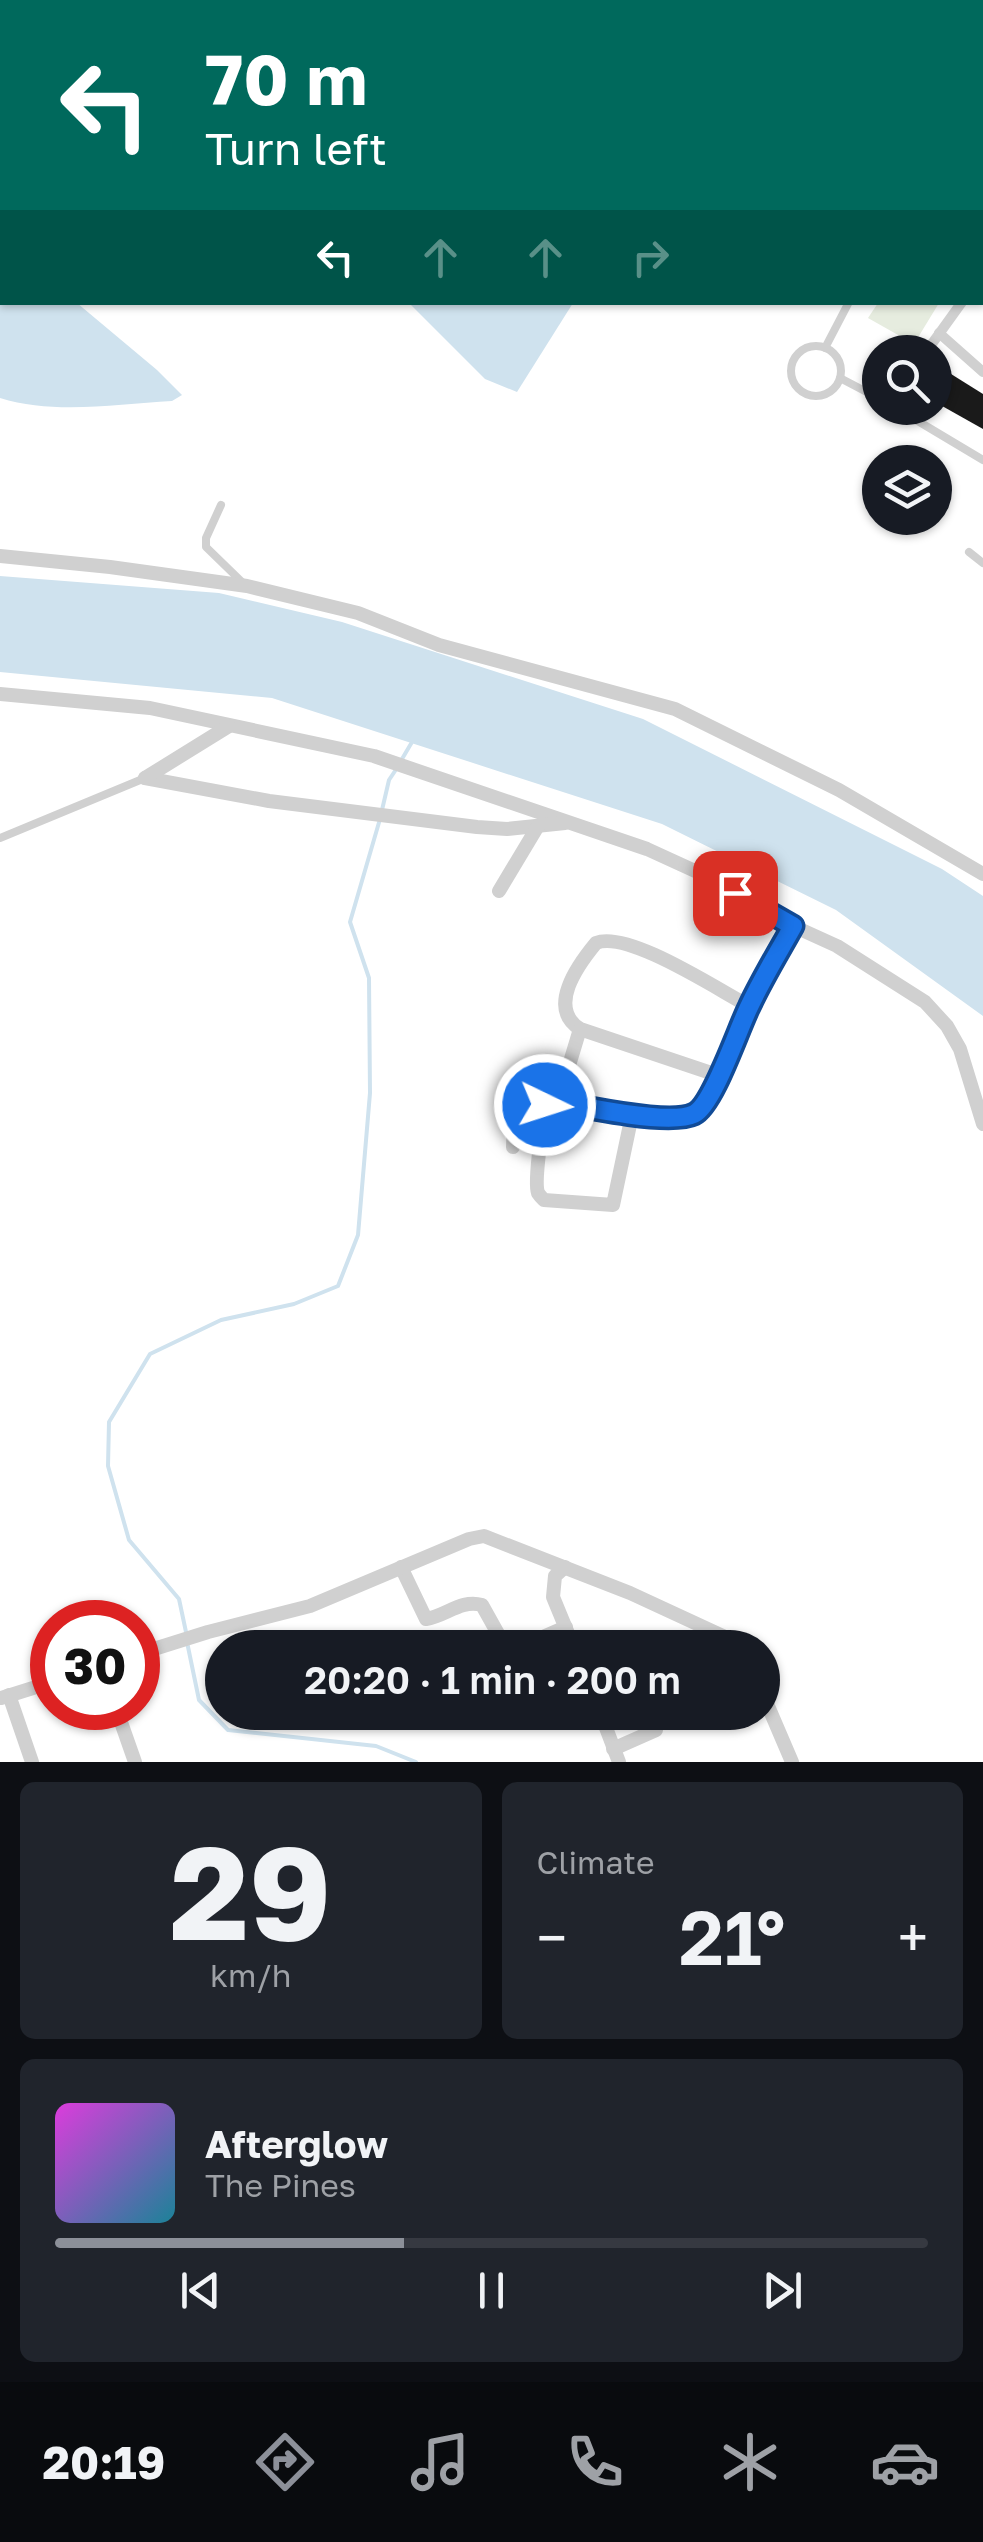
<!DOCTYPE html>
<meta charset="utf-8">
<style>
body{margin:0;font-family:"Golos Text",sans-serif;background:#20242c;color:#f1f3f6;height:100vh;display:flex;flex-direction:column;font-size:38px;white-space:nowrap}
*{box-sizing:border-box;margin:0}
p{font-size:32px;color:#9ea1a6}
.icon{flex:none;width:55px;height:55px;fill:none;stroke:currentColor;stroke-width:2;stroke-linecap:round;stroke-linejoin:round}
.map{position:relative;height:1762px;overflow:hidden}
.sheet{display:flex;flex-direction:column;gap:20px;padding:20px;background:#0d0f14;flex:1}
.sheet>*{flex:none}
.top-card{position:absolute;left:0px;top:0px;width:985px;height:305px;box-shadow:0 2px 8px #0004;background:#00695c;color:#fff;overflow:hidden}
.buttons{position:absolute;left:862px;top:335px;display:grid;gap:20px}
.buttons a{display:grid;place-items:center;width:90px;height:90px;border-radius:50%;background:#171b24;box-shadow:0 2px 8px #0004;font-size:50px}
.speed{position:absolute;left:30px;top:1600px;display:flex;gap:20px;font-size:50px;font-weight:700;text-align:center}
.speed>*{display:grid;place-content:center;width:130px;height:130px;border-radius:50%;background:#171b24;box-shadow:0 2px 8px #0004;line-height:1}
.speed .limit{border:15px solid #d22;background:#fff;color:#111}
.pin{position:absolute;display:grid;place-items:center;width:85px;height:85px;color:#fff;margin:-42px;border-radius:20px;box-shadow:0 5px 15px #0006}
.me{position:absolute;width:110px;margin:-55px;rotate:94deg;stroke-linejoin:round;filter:drop-shadow(0 0 8px #0008)}
.turn{display:flex;align-items:center;gap:35px;height:210px;padding:0 40px;font-size:45px}
.turn .icon{width:130px;height:130px;stroke-width:2.5}
.turn b{display:block;font-size:70px;line-height:85px}
.lanes{display:flex;align-items:center;height:95px;padding:0 40px;background:#0003;justify-content:center;gap:50px;direction:ltr}
.lanes .off{opacity:.35}
.big{font-size:75px;font-weight:600;line-height:1.1}
.sheet .card{flex:1;display:flex;flex-direction:column;justify-content:center;gap:15px;min-width:0;padding:0 35px;border-radius:15px;background:#20242c}
.sheet .dial{align-items:center;gap:0}
.dial b{font-size:130px;line-height:1}
.song{display:flex;align-items:center;gap:30px}
.cover{width:120px;height:120px;border-radius:15px;background:linear-gradient(135deg,hsl(300 70% 55%),hsl(190 70% 35%))}
.played{height:10px;border-radius:5px;background:linear-gradient(90deg,#8c9099 40%,#363941 40%)}
.keys{display:flex;justify-content:space-around;direction:ltr}
.heat{display:flex;justify-content:space-between;align-items:center;font-size:55px;direction:ltr}
.sheet .tiles{flex:1;display:grid;gap:20px;grid-template-columns:1fr 1fr}
.card:last-child{grid-column:span 2}
.trip{position:absolute;left:205px;top:1630px;width:575px;height:100px;border-radius:50px;background:#171b24;box-shadow:0 2px 8px #0004;font-weight:600;line-height:100px;text-align:center}
.tab-bar{display:flex;height:160px;justify-content:space-around;align-items:center;background:#090b0e;color:#9ea1a6}
.tab-bar .icon{width:70px;height:70px}
.tab-bar .active{color:#8c9099}
.tab-bar b{font-size:45px;color:#f1f3f6}
.map>svg:first-child{display:block}
.green{fill:#e6ecdf}
.water{fill:#cfe2ee}
.lines{fill:none;stroke-linecap:round;stroke-linejoin:round}
.stream{stroke:#cfe2ee;stroke-width:4}
.building{fill:#1a1a1a}
.service{stroke:#d0d0d0;stroke-width:8}
.pedestrian{stroke:#d0d0d0;stroke-width:10}
.minor{stroke:#d0d0d0;stroke-width:14}
.tertiary{stroke:#d0d0d0;stroke-width:18}
.route-casing{stroke:#114b97;stroke-width:25}
.route{stroke:#1a73e8;stroke-width:18}
</style>
<div class="map">
<svg width="983" height="1762" viewBox="0 0 983 1762">
<rect width="100%" height="100%" fill="#fff"/>
<!-- green -->
<polygon class="green" points="878,303 878,302 939,303 914,344 868,318"/>
<!-- water -->
<g class="water">
<path d="M0,240l2,62 75,1 80,67 25,25 -10,6c-56,3 -117,14 -172,-3z"/>
<polygon points="409,303 573,303 517,392 485,379"/>
<polygon points="0,576 219,593 342,622 643,719 942,869 983,896 983,1016 836,910 662,824 272,698 0,672"/>
</g>
<g class="lines">
<!-- stream -->
<g class="stream">
<polyline points="402,759 412,742"/>
<polyline points="382,810 389,780 397,768"/>
<polyline points="186,1632 179,1599 129,1540 108,1466 109,1422 150,1354 221,1320 294,1304 338,1286 358,1235 370,1093 369,978 350,922 380,819"/>
<polyline points="187,1642 199,1700 228,1730 376,1746 416,1762"/>
</g>
</g>
<!-- building -->
<polygon class="building" points="935,364 983,394 983,429 935,402"/>
<g class="lines">
<!-- service -->
<g class="service">
<polyline points="251,2 253,0"/>
<polyline points="964,2 965,0"/>
<polyline points="982,224 983,224"/>
<circle cx="816" cy="371" r="25"/>
<polyline points="825,348 849,302"/>
<polyline points="840,378 880,399"/>
<polyline points="896,408 983,460"/>
<polyline points="221,505 206,538 206,547 243,583"/>
<polyline points="969,552 983,563"/>
<polyline points="0,838 145,778"/>
</g>
<!-- pedestrian -->
<g class="pedestrian">
<polyline points="982,276 983,276"/>
<polyline points="939,333 983,372"/>
<polyline points="926,352 962,302"/>
</g>
<!-- minor -->
<g class="minor">
<polyline points="0,556 110,567 247,586 358,613 439,645 675,709 839,790 983,874"/>
<polyline points="0,694 150,708 374,756 647,849 706,876 793,926 837,946 925,1002 947,1026 960,1049 983,1124"/>
<polyline points="145,778 269,801 477,827 507,829 565,823"/>
<polyline points="145,778 229,726"/>
<polyline points="499,891 538,826"/>
<path d="M720,1076l-140,-47c-33,-21 -3,-63 16,-86 32,-13 122,47 153,63"/>
<path d="M550,1100c-7,10 -16,82 -12,93 2,3 4,5 6,7l69,5 19,-90"/>
<polyline points="558,1102 580,1029"/>
<polyline points="513,1147 515,1094 522,1087 540,1089 550,1100 632,1115 688,1117 699,1112 720,1076 749,1006 793,926"/>
<path d="M401,1567l25,52c20,-3 35,-20 56,-14l24,43"/>
<polyline points="565,1567 555,1576 553,1597 574,1648"/>
<polyline points="518,1648 566,1627"/>
<polyline points="138,1654 208,1632 310,1606 469,1539 484,1536 630,1593 736,1642 740,1648"/>
<polyline points="762,1692 792,1762"/>
<polyline points="9,1695 32,1762"/>
<polyline points="1,1698 52,1682"/>
<polyline points="116,1708 135,1762"/>
<polyline points="600,1712 619,1762"/>
<polyline points="613,1749 656,1730"/>
</g>
<!-- tertiary -->
<g class="tertiary">
<polyline points="811,0 814,2"/>
<polyline points="880,0 883,2"/>
<polyline points="982,91 983,92"/>
<polyline points="982,152 983,153"/>
</g>
</g>
<g class="lines">
<!-- route casing -->
<g class="route-casing">
<path id="route" d="M545,1105l5,-5c29,6 119,26 144,14 19,-9 44,-85 55,-107 13,-28 29,-54 44,-81l-58,-33"/>
</g>
<!-- route -->
<use href="#route" class="route"/>
</g>
</svg>
<div class="buttons">
<a><svg class="icon" aria-label="search" viewBox="0 0 24 24"><circle cx="10" cy="10" r="6"/><path d="M15 15l6 6"/></svg></a>
<a><svg class="icon" aria-label="layers" viewBox="0 0 24 24"><path d="M12 4l9 5-9 5-9-5zM3 14l9 5 9-5"/></svg></a>
</div>
<div class="speed"><div class="limit">30</div></div>
<div class="pin" style="left:735px;top:893px;background:#d93025"><svg class="icon" aria-label="arrive" viewBox="0 0 24 24"><path d="M6 21V4h12l-3 4 3 4H6"/></svg></div>
<svg class="me" style="left:545px;top:1105px" viewBox="-20 -20 40 40"><circle r="17" fill="#1a73e8" stroke="#fff" stroke-width="3"/><path d="M0-11L8 9 0 5-8 9z" fill="#fff"/></svg>
<div class="trip">20:20 · 1 min · 200 m</div>
<div class="top-card">
<div class="turn"><svg class="icon" aria-label="left" viewBox="0 0 24 24"><path d="M17 20v-9H6M10 6l-5 5 5 5"/></svg><div><b>70 m</b>Turn left</div></div>
<div class="lanes"><svg class="icon" aria-label="left" viewBox="0 0 24 24"><path d="M17 20v-9H6M10 6l-5 5 5 5"/></svg><svg class="icon off" aria-label="ahead" viewBox="0 0 24 24"><path d="M12 20V5M6 11l6-6 6 6"/></svg><svg class="icon off" aria-label="ahead" viewBox="0 0 24 24"><path d="M12 20V5M6 11l6-6 6 6"/></svg><svg class="icon off" aria-label="right" viewBox="0 0 24 24"><path d="M7 20v-9h11M14 6l5 5-5 5"/></svg></div>
</div>
</div>
<section class="sheet">
<div class="tiles">
<div class="card dial"><b>29</b><p>km/h</p></div>
<div class="card"><p>Climate</p>
<div class="heat"><a>−</a><b class="big">21°</b><a>+</a></div>
</div>
<div class="card">
<div class="song"><i class="cover"></i><div><b>Afterglow</b><p>The Pines</p></div></div>
<div class="played"></div>
<div class="keys"><svg class="icon" aria-label="previous" viewBox="0 0 24 24"><path d="M18 5L8 12l10 7zM5 5v14"/></svg><svg class="icon" aria-label="pause" viewBox="0 0 24 24"><path d="M8 5v14M16 5v14"/></svg><svg class="icon" aria-label="next" viewBox="0 0 24 24"><path d="M6 5l10 7-10 7zM19 5v14"/></svg></div>
</div>
</div>
</section>
<nav class="tab-bar">
<b>20:19</b>
<svg class="icon active" aria-label="directions" viewBox="0 0 24 24"><path d="M12 3l9 9-9 9-9-9zM9 14v-3h6M13 9l2 2-2 2"/></svg>
<svg class="icon" aria-label="music" viewBox="0 0 24 24"><path d="M9 18V5l10-2v13"/><circle cx="6" cy="18" r="3"/><circle cx="16" cy="16" r="3"/></svg>
<svg class="icon" aria-label="phone" viewBox="0 0 24 24"><path d="M5 4h4l2 5-3 2q2 4 5 5l2-3 5 2v4C11 20 4 13 5 4z"/></svg>
<svg class="icon" aria-label="climate" viewBox="0 0 24 24"><path d="M12 3v18M4 7l16 10M4 17L20 7"/></svg>
<svg class="icon" aria-label="car" viewBox="0 0 24 24"><path d="M5 17H2v-5l4-1 3-4h7l3 4 3 1v5h-3M9 17h6M6 11h13"/><circle cx="7" cy="17" r="2"/><circle cx="17" cy="17" r="2"/></svg>
</nav>
